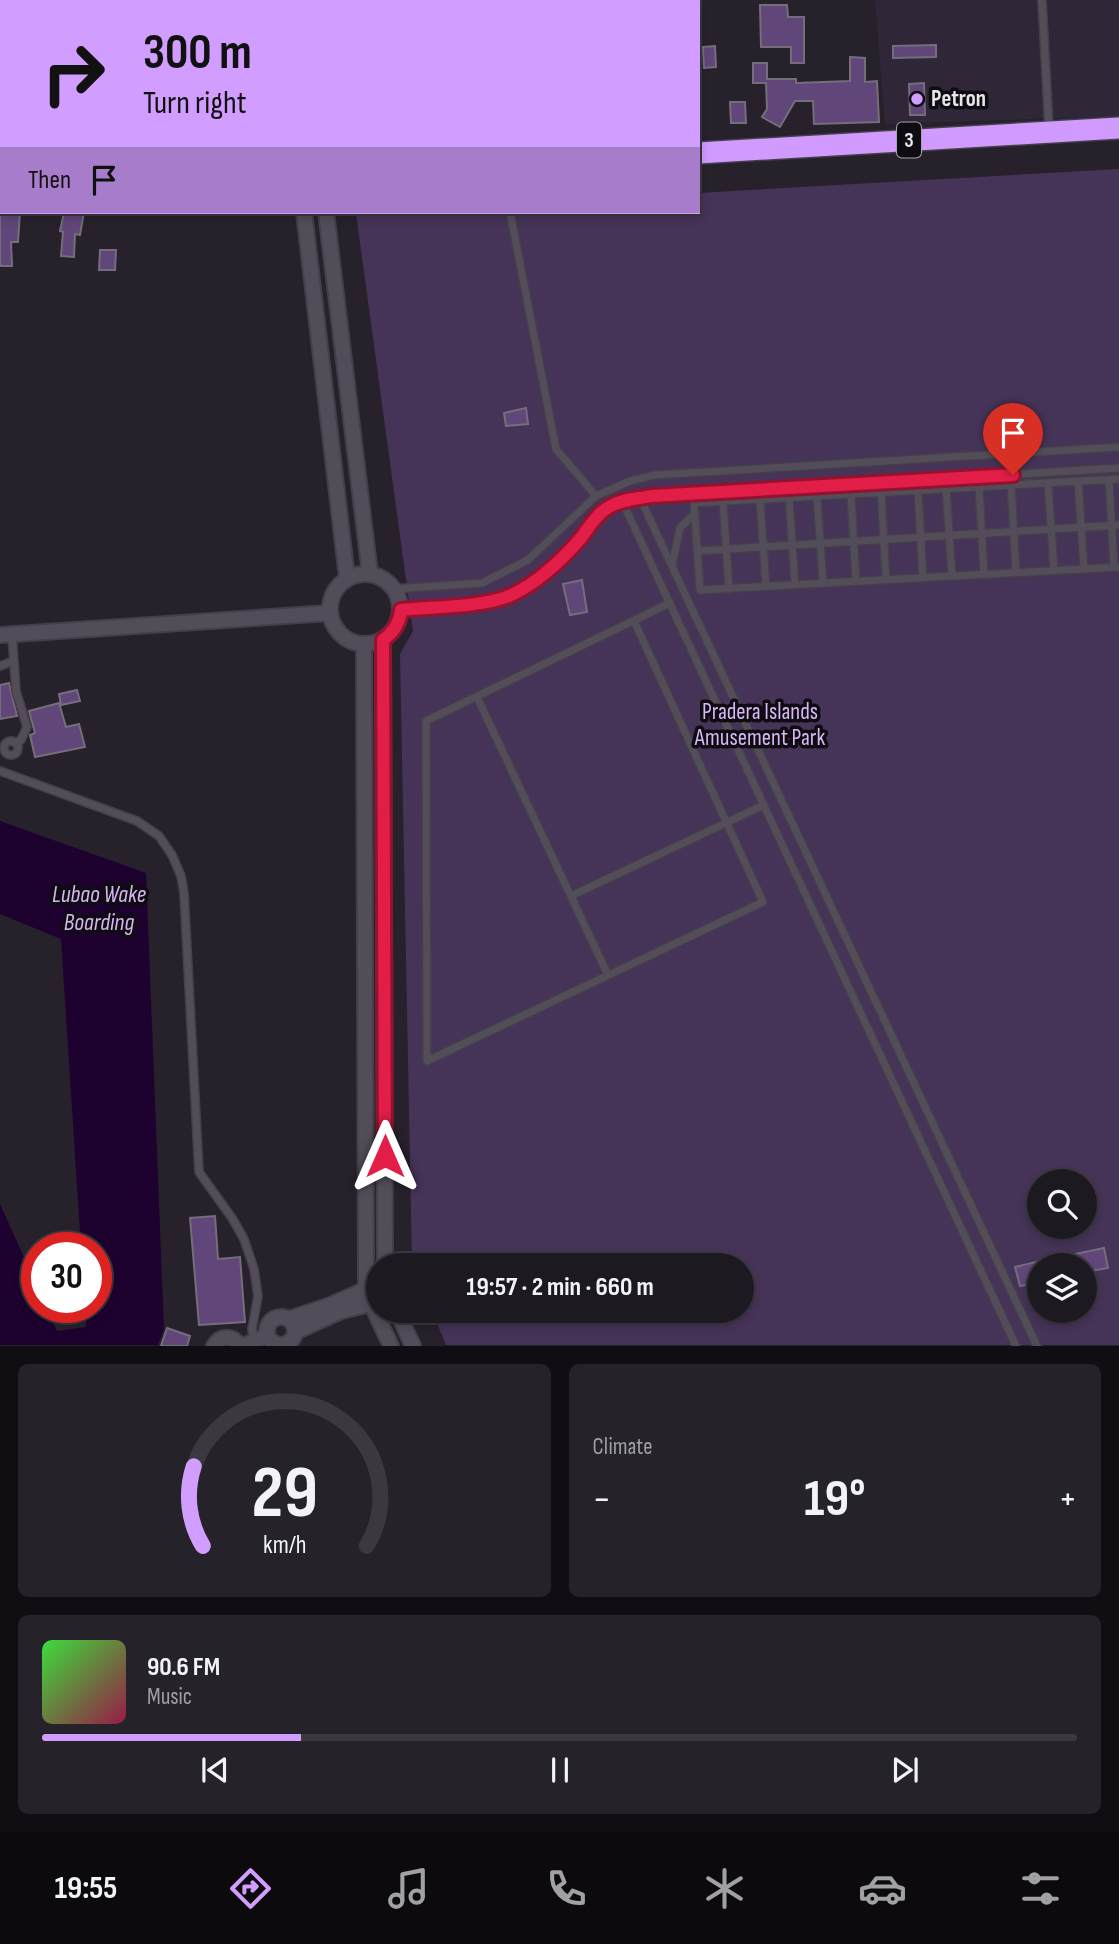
<!DOCTYPE html>
<meta charset="utf-8">
<style>
body{margin:0;font-family:"Sofia Sans Condensed",sans-serif;background:#25222a;color:#f1f3f6;height:100vh;display:flex;flex-direction:column;font-size:26px;white-space:nowrap}
*{box-sizing:border-box;margin:0}
p{font-size:23px;color:#a0a0a5}
.icon{flex:none;width:38px;height:38px;fill:none;stroke:currentColor;stroke-width:2;stroke-linecap:round;stroke-linejoin:round}
.map{position:relative;height:1346px;overflow:hidden}
.drawer{display:flex;flex-direction:column;gap:18px;padding:18px;background:#100e12;flex:1}
.drawer>*{flex:none}
.hud{position:absolute;left:0px;top:0px;width:700px;height:214px;box-shadow:0 4px 10px #0003,0 0 0 2px #3b383f;background:#d19dfe;color:#111;overflow:hidden}
.buttons{position:absolute;left:1027px;top:1169px;display:grid;gap:14px}
.buttons a{display:grid;place-items:center;width:70px;height:70px;border-radius:50%;background:#1d1921;box-shadow:0 4px 10px #0003,0 0 0 2px #3b383f;font-size:35px}
.speed{position:absolute;left:21px;top:1232px;display:flex;gap:14px;font-size:35px;font-weight:700;text-align:center}
.speed>*{display:grid;place-content:center;width:91px;height:91px;border-radius:50%;background:#1d1921;box-shadow:0 4px 10px #0003,0 0 0 2px #3b383f;line-height:1}
.speed .limit{border:10px solid #d22;background:#fff;color:#111}
.pin{position:absolute;display:grid;place-items:center;width:60px;height:60px;color:#fff;margin:-72px -30px;border-radius:50% 50% 50% 0;rotate:-45deg;box-shadow:0 0 7px #0007}
.pin .icon{rotate:45deg}
.me{position:absolute;width:77px;margin:-38px;rotate:0deg;stroke-linejoin:round;filter:drop-shadow(0 0 5px #0008)}
.turn{display:flex;align-items:center;gap:24px;height:147px;padding:0 28px;font-size:32px}
.turn .icon{width:91px;height:91px;stroke-width:2.5}
.turn b{display:block;font-size:49px;line-height:60px}
.then{display:flex;align-items:center;height:66px;padding:0 28px;background:#0003;gap:14px;font-size:26px}
.big{font-size:52px;font-weight:700;line-height:1.1}
.drawer .widget{flex:1;display:flex;flex-direction:column;justify-content:center;gap:10px;min-width:0;padding:0 24px;border-radius:10px;background:#25222a}
.drawer .dial{align-items:center;gap:0}
.dial svg{height:182px;overflow:visible;fill:none;stroke:#3b383f;stroke-width:7;stroke-linecap:round;text-anchor:middle}
.dial text{fill:#f1f3f6;stroke:none}
.song{display:flex;align-items:center;gap:21px}
.cover{width:84px;height:84px;border-radius:10px;background:linear-gradient(135deg,hsl(120 70% 55%),hsl(340 70% 35%))}
.played{height:7px;border-radius:4px;background:linear-gradient(90deg,#d19dfe 25%,#3b383f 25%)}
.keys{display:flex;justify-content:space-around;direction:ltr}
.heat{display:flex;justify-content:space-between;align-items:center;font-size:38px;direction:ltr}
.drawer .tiles{flex:1;display:grid;gap:18px;grid-template-columns:1fr 1fr}
.widget:last-child{grid-column:span 2}
.trip{position:absolute;left:366px;top:1253px;width:388px;height:70px;border-radius:35px;background:#1d1921;box-shadow:0 4px 10px #0003,0 0 0 2px #3b383f;font-weight:700;line-height:70px;text-align:center}
.tab-bar{display:flex;height:112px;justify-content:space-around;align-items:center;background:#0c0a0d;color:#a0a0a5}
.tab-bar .icon{width:49px;height:49px}
.tab-bar .selected{color:#d19dfe}
.tab-bar b{font-size:32px;color:#f1f3f6}
.map>svg:first-child{display:block}
.built{fill:#2f2738}
.green{fill:#463358;fill-rule:evenodd}
.water{fill:#1d022f}
.building{fill:#614679;stroke:#746d7b;stroke-width:2}
.lines{fill:none;stroke-linecap:round;stroke-linejoin:round}
.lane-casing{stroke:#443f49;stroke-width:10}
.street-casing{stroke:#443f49;stroke-width:18}
.highway-casing{stroke:#443f49;stroke-width:24}
.lane{stroke:#534d5a;stroke-width:7}
.street{stroke:#534d5a;stroke-width:14}
.highway{stroke:#d09aff;stroke-width:21}
.route-casing{stroke:#92132f;stroke-width:18}
.route{stroke:#e11d48;stroke-width:12}
.poi-dot{fill:#d19dfe;stroke:#0e0c11;stroke-width:2.5}
.labels{text-anchor:middle;dominant-baseline:central;stroke-width:7;stroke-linejoin:round;paint-order:stroke}
.shield{fill:#0e0c11;stroke:#a7a4ab;stroke-width:2}
.shield-label{font-size:21px;font-weight:bold;fill:#e9e5ed}
.poi-label{font-size:23px;font-weight:bold;fill:#e9e5ed;stroke:#0e0c11;text-anchor:start}
.park-label{font-size:23px;fill:#d8b7f6;stroke:#0e0c11}
.water-label{font-size:24px;font-style:italic;fill:#d6b5f4;stroke:#0e0c11}
</style>
<div class="map">
<svg width="1119" height="1346" viewBox="0 0 1119 1346">
<rect width="100%" height="100%" fill="#27212c"/>
<!-- built -->
<polygon class="built" points="875,0 1119,0 1119,116 885,124"/>
<!-- green -->
<path class="green" d="M1119,169v1176h-673l-14,-34h310v-46l-330,-1 -12,-610 13,-23 -57,-418 342,-1v-19zM1040,1181h45v46h-45zM1040,1265h45v46h-45z"/>
<!-- water -->
<polygon class="water" points="0,821 146,873 164,1329 158,1345 0,1345 0,1204 37,1286 37,1307 46,1307 57,1331 86,1327 85,1307 96,1307 96,1248 81,1248 61,939 0,914"/>
<!-- building -->
<g class="building">
<polygon points="760,5 787,5 788,17 804,17 804,63 791,63 791,47 761,47"/>
<polygon points="936,45 936,57 893,58 893,46"/>
<polygon points="715,46 716,67 704,68 703,47"/>
<polygon points="850,57 865,58 865,82 877,81 879,122 814,124 813,101 795,101 780,127 762,117 767,109 766,83 753,83 753,63 767,63 767,79 796,79 796,83 850,81"/>
<polygon points="924,83 925,115 910,115 909,84"/>
<polygon points="730,102 745,102 746,123 731,123"/>
<polygon points="0,212 20,212 18,242 11,242 12,266 0,266"/>
<polygon points="64,212 84,212 80,235 75,234 74,257 61,256 63,232 60,231"/>
<polygon points="100,250 116,250 115,270 99,270"/>
<polygon points="526,408 528,424 506,426 504,413"/>
<polygon points="582,580 587,612 570,615 563,584"/>
<polygon points="9,683 17,716 0,719 0,685"/>
<polygon points="77,690 80,701 61,705 59,694"/>
<polygon points="59,703 66,727 79,724 85,747 35,757 30,735 35,733 29,711"/>
<polygon points="215,1216 218,1259 240,1257 245,1322 199,1325 190,1218"/>
<polygon points="1104,1248 1108,1268 1085,1272 1085,1265 1043,1265 1042,1261"/>
<polygon points="1040,1261 1040,1282 1020,1286 1015,1267"/>
<polygon points="167,1328 190,1336 187,1346 161,1346"/>
</g>
<g class="lines">
<!-- lane casing -->
<g class="lane-casing">
<g id="lane">
<polyline points="1042,0 1049,129"/>
<polyline points="510,212 556,449 596,496"/>
<polyline points="1119,479 694,503 700,590 1119,567"/>
<polyline points="1109,480 1114,567"/>
<polyline points="1078,482 1084,568"/>
<polyline points="1048,483 1054,570"/>
<polyline points="1011,485 1016,572"/>
<polyline points="979,487 984,574"/>
<polyline points="881,489 886,580"/>
<polyline points="946,489 952,576"/>
<polyline points="918,491 923,578"/>
<polyline points="851,495 856,581"/>
<polyline points="817,496 823,583"/>
<polyline points="640,498 1037,1346"/>
<polyline points="789,498 795,585"/>
<polyline points="760,500 766,586"/>
<polyline points="622,501 1016,1346"/>
<polyline points="723,502 729,589"/>
<polyline points="697,551 1119,525"/>
<polyline points="672,565 680,528 695,513"/>
<polyline points="394,589 482,583 528,560 596,496 630,481 655,475 1119,447"/>
<path d="M401,609c30,-2 81,-2 108,-13 26,-11 53,-36 71,-57 9,-11 17,-25 29,-32 13,-8 28,-8 42,-11l468,-28"/>
<polyline points="634,621 763,902 427,1061 426,721 670,603"/>
<polyline points="12,634 16,691 27,727 21,740 15,743"/>
<polyline points="0,666 13,661"/>
<polyline points="477,697 608,975"/>
<circle cx="11" cy="748" r="7"/>
<polyline points="0,771 137,821 159,836 172,855 181,876 184,893 199,1172 232,1218 244,1239 254,1269 258,1296 252,1329 254,1340"/>
<polyline points="571,896 764,805"/>
</g>
</g>
<!-- street casing -->
<g class="street-casing">
<g id="street">
<polyline points="251,0 251,2"/>
<polyline points="463,0 463,2"/>
<polyline points="304,212 347,578"/>
<polyline points="326,212 370,574"/>
<circle cx="365" cy="609" r="35"/>
<polyline points="0,635 330,613"/>
<polyline points="383,640 385,1265"/>
<polyline points="364,645 366,1284 376,1314 391,1346"/>
<polyline points="397,1311 413,1346"/>
<circle cx="281" cy="1331" r="14"/>
<polyline points="289,1319 331,1305 378,1284"/>
<polyline points="295,1332 341,1311 378,1302"/>
<path d="M214,1346c7,-11 18,-11 26,0"/>
<polyline points="243,1346 267,1336"/>
</g>
</g>
<!-- highway casing -->
<g class="highway-casing">
<g id="highway">
<polyline points="698,153 1119,128"/>
<polyline points="0,192 2,192"/>
</g>
</g>
<!-- lane -->
<use href="#lane" class="lane"/>
<!-- street -->
<use href="#street" class="street"/>
<!-- highway -->
<use href="#highway" class="highway"/>
</g>
<g class="lines">
<!-- route casing -->
<g class="route-casing">
<path id="route" d="M385,1156l-2,-516c11,-8 17,-17 18,-30 28,-3 83,-3 108,-14 26,-11 53,-36 71,-57 9,-11 16,-25 29,-32 13,-8 28,-8 42,-11l362,-21"/>
</g>
<!-- route -->
<use href="#route" class="route"/>
</g>
<!-- markers -->
<circle class="poi-dot" cx="917" cy="99" r="7"/>
<g class="labels">
<!-- shield labels -->
<rect class="shield" x="897" y="122.5" width="24" height="35" rx="5"/>
<g class="shield-label">
<text x="909" y="140">3</text>
</g>
<!-- poi labels -->
<g class="poi-label">
<text x="931" y="99">Petron</text>
</g>
<!-- park labels -->
<g class="park-label">
<text x="760" y="712">Pradera Islands<tspan x="760" dy="26">Amusement Park</tspan></text>
</g>
<!-- water labels -->
<g class="water-label">
<text x="99" y="894">Lubao Wake<tspan x="99" dy="28">Boarding</tspan></text>
</g>
</g>
</svg>
<div class="buttons">
<a><svg class="icon" aria-label="search" viewBox="0 0 24 24"><circle cx="10" cy="10" r="6"/><path d="M15 15l6 6"/></svg></a>
<a><svg class="icon" aria-label="layers" viewBox="0 0 24 24"><path d="M12 4l9 5-9 5-9-5zM3 14l9 5 9-5"/></svg></a>
</div>
<div class="speed"><div class="limit">30</div></div>
<div class="pin" style="left:1013px;top:475px;background:#d93025"><svg class="icon" aria-label="arrive" viewBox="0 0 24 24"><path d="M6 21V4h12l-3 4 3 4H6"/></svg></div>
<svg class="me" style="left:385px;top:1156px" viewBox="-20 -20 40 40"><path d="M0-17L14 15 0 8-14 15z" fill="#e11d48" stroke="#fff" stroke-width="4"/></svg>
<div class="trip">19:57 · 2 min · 660 m</div>
<div class="hud">
<div class="turn"><svg class="icon" aria-label="right" viewBox="0 0 24 24"><path d="M7 20v-9h11M14 6l5 5-5 5"/></svg><div><b>300 m</b>Turn right</div></div>
<div class="then">Then<svg class="icon" aria-label="arrive" viewBox="0 0 24 24"><path d="M6 21V4h12l-3 4 3 4H6"/></svg></div>
</div>
</div>
<section class="drawer">
<div class="tiles">
<div class="widget dial"><svg viewBox="0 0 100 80">
<path d="M14 69A42 42 0 1 1 86 69"/>
<path d="M14 69A42 42 0 0 1 10 34" stroke="#d19dfe"/>
<text x="50" y="56" font-size="32" font-weight="700">29</text>
<text x="50" y="72" font-size="11">km/h</text>
</svg></div>
<div class="widget"><p>Climate</p>
<div class="heat"><a>−</a><b class="big">19°</b><a>+</a></div>
</div>
<div class="widget">
<div class="song"><i class="cover"></i><div><b>90.6 FM</b><p>Music</p></div></div>
<div class="played"></div>
<div class="keys"><svg class="icon" aria-label="previous" viewBox="0 0 24 24"><path d="M18 5L8 12l10 7zM5 5v14"/></svg><svg class="icon" aria-label="pause" viewBox="0 0 24 24"><path d="M8 5v14M16 5v14"/></svg><svg class="icon" aria-label="next" viewBox="0 0 24 24"><path d="M6 5l10 7-10 7zM19 5v14"/></svg></div>
</div>
</div>
</section>
<nav class="tab-bar">
<b>19:55</b>
<svg class="icon selected" aria-label="directions" viewBox="0 0 24 24"><path d="M12 3l9 9-9 9-9-9zM9 14v-3h6M13 9l2 2-2 2"/></svg>
<svg class="icon" aria-label="music" viewBox="0 0 24 24"><path d="M9 18V5l10-2v13"/><circle cx="6" cy="18" r="3"/><circle cx="16" cy="16" r="3"/></svg>
<svg class="icon" aria-label="phone" viewBox="0 0 24 24"><path d="M5 4h4l2 5-3 2q2 4 5 5l2-3 5 2v4C11 20 4 13 5 4z"/></svg>
<svg class="icon" aria-label="climate" viewBox="0 0 24 24"><path d="M12 3v18M4 7l16 10M4 17L20 7"/></svg>
<svg class="icon" aria-label="car" viewBox="0 0 24 24"><path d="M5 17H2v-5l4-1 3-4h7l3 4 3 1v5h-3M9 17h6M6 11h13"/><circle cx="7" cy="17" r="2"/><circle cx="17" cy="17" r="2"/></svg>
<svg class="icon" aria-label="filters" viewBox="0 0 24 24"><path d="M4 7h16M4 17h16"/><circle cx="9" cy="7" r="2"/><circle cx="15" cy="17" r="2"/></svg>
</nav>
